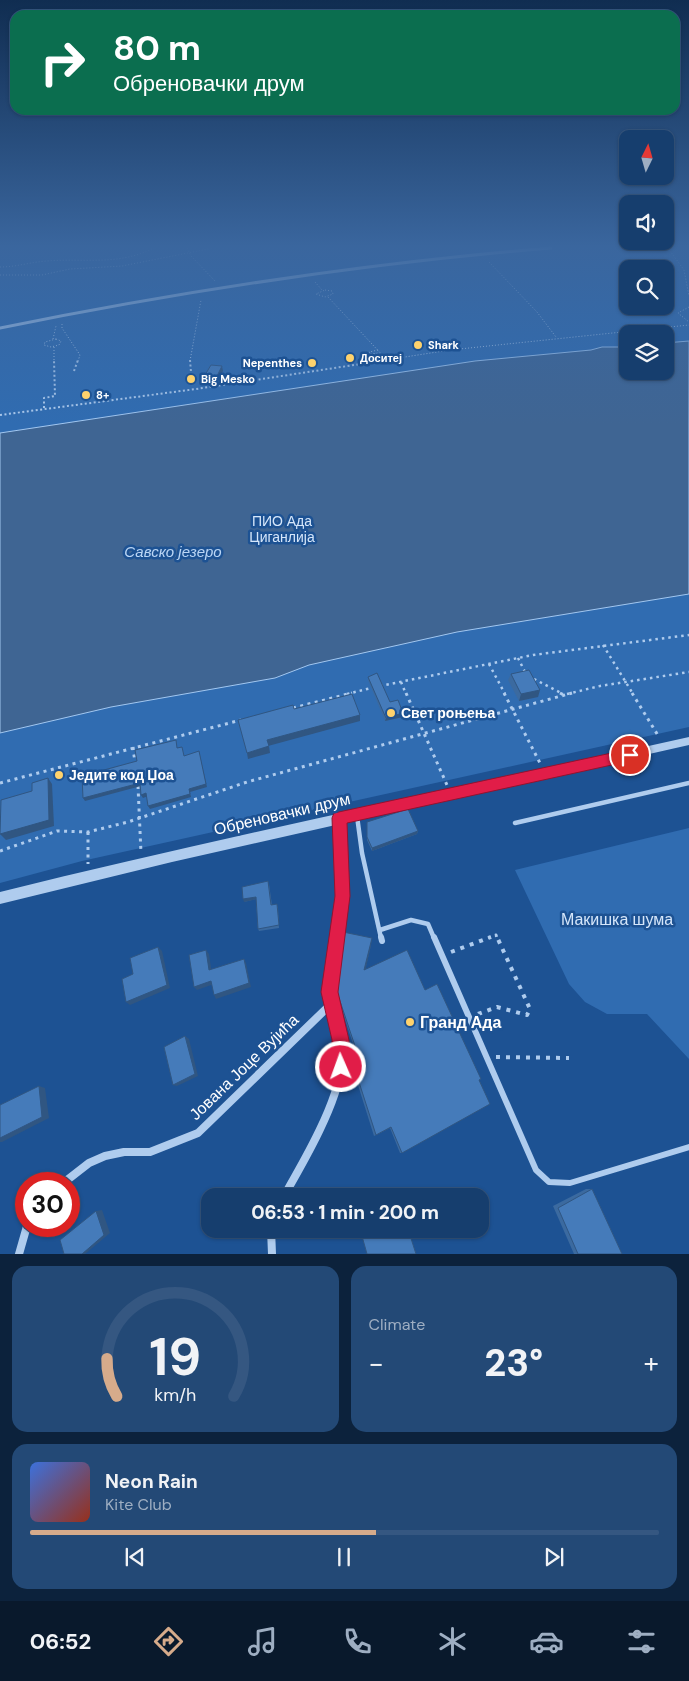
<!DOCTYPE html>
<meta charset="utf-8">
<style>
body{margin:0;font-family:"DM Sans",sans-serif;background:#234976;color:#f1f3f6;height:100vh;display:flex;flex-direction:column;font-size:19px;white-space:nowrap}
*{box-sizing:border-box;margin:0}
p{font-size:16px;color:#9eaec2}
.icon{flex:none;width:28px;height:28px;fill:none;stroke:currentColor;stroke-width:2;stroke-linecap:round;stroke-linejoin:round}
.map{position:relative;height:1254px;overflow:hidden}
.panel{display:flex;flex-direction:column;gap:12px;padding:12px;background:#0c223c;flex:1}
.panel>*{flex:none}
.guide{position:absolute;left:10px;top:10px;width:670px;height:105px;border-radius:15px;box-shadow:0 1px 4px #0004,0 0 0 1px #355781;background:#0b6e4f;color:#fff;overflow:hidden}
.needle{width:32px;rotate:5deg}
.fabs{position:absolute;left:619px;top:130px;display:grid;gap:10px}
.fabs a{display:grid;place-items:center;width:55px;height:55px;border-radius:10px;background:#163e6e;box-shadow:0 1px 4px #0004,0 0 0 1px #355781;font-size:25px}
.speed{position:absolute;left:15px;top:1172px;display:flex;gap:10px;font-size:25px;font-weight:700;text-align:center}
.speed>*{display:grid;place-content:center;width:65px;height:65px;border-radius:50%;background:#163e6e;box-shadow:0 1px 4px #0004,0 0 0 1px #355781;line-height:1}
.speed .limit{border:8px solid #d22;background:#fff;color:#111}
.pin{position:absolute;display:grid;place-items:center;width:42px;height:42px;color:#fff;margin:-21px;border:2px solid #fff;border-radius:50%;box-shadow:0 1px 5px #0007}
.me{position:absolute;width:55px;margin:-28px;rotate:358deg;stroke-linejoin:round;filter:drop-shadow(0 0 4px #0008)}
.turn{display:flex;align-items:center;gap:18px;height:105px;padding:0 20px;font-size:22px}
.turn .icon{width:65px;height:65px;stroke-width:2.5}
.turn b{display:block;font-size:35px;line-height:42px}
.big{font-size:38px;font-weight:800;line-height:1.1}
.panel .tile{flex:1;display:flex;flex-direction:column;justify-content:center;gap:8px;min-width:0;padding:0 18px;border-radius:15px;background:#234976}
.panel .dial{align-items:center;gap:0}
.dial svg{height:130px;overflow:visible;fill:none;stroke:#355781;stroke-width:7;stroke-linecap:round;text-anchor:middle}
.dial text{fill:#f1f3f6;stroke:none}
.song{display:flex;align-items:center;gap:15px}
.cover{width:60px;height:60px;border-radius:8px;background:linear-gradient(135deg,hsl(220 70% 55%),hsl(10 70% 35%))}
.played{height:5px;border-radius:2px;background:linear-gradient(90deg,#d6ab8b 55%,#355781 55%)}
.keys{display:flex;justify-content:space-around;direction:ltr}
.heat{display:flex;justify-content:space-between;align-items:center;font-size:28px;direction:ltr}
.panel .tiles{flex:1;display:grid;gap:12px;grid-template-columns:1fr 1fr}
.tile:last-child{grid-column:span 2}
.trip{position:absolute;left:201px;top:1188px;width:288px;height:50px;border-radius:15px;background:#163e6e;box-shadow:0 1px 4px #0004,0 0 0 1px #355781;font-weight:800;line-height:50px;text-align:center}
.dock{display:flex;height:80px;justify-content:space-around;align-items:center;background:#09192c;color:#9eaec2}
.dock .icon{width:35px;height:35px}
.dock .current{color:#d6ab8b}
.dock b{font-size:22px;color:#f1f3f6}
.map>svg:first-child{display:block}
.green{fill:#306cb1;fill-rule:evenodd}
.water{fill:#3f6593;stroke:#a2c7f0}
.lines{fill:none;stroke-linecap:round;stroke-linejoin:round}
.path-far4{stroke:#afccee;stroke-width:1;stroke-dasharray:1 2;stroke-linecap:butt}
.path-far3{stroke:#afccee;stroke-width:2;stroke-dasharray:2 2.5;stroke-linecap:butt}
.path-far2{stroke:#afccee;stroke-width:2.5;stroke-dasharray:2.5 4;stroke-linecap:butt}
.path-far1{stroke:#afccee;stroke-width:3;stroke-dasharray:3 4.5;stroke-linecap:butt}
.path{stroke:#afccee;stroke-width:4;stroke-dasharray:4 6;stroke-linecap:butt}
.service-far1{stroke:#afccee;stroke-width:4.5}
.service{stroke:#afccee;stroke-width:6}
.minor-far2{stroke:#afccee;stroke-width:3}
.minor-far1{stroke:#afccee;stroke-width:6}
.minor{stroke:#afccee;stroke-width:8}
.tertiary{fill:#afccee;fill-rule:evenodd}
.wall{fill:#3b6aa0}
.shaded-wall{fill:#305682}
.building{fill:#457bba;stroke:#305682}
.route{fill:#e11d48;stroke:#92132f}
.poi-dot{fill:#fed26d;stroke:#1d5293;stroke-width:2}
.labels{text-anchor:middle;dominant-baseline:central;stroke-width:5;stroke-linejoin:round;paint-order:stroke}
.far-poi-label{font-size:11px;font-weight:bold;fill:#fff;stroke:#1d5293;text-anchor:start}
.park-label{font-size:14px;fill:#d5e6fa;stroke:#1d5293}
.poi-label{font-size:14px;font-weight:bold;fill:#fff;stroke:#1d5293;text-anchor:start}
.water-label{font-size:15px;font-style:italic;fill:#bbd6f5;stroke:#1d5293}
.near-street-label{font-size:16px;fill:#fff;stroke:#1d5293}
.near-park-label{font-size:16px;fill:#d5e6fa;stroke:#1d5293}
.near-poi-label{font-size:16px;font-weight:bold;fill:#fff;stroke:#1d5293;text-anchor:start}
</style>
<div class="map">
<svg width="689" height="1254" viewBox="0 0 689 1254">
<rect width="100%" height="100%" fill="#1d5293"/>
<!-- green -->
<g class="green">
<path d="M0,248h689v479l-607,134 -82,22zM628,269h37v37h-37zM628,334h37v37h-37z"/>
<polygon points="689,828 689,1059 647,1014 607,1014 585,1002 569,984 515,870"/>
</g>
<!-- water -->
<polygon class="water" points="689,341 689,594 457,632 309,665 275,678 111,707 0,733 0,433 475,361 591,350 602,347 627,347 628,371 665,371 665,343"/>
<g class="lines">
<!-- path-far4 -->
<g class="path-far4">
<polyline points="187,248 191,256 215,281"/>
<polyline points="668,248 684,270 689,296"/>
<polyline points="489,262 537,312 556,337"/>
<path d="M0,267c16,0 31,-5 47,-6 38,-3 71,5 107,-13"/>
<polyline points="0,275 42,275 70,269 122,266 213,248"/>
<polyline points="315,282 322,290"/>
<polygon points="325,290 332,291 333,294 325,297 316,294"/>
<polyline points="328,297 386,359"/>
<polyline points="689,307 678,313 689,322"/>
<polyline points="62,324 62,328 80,355 78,361"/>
<polyline points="53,339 56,326"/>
<polygon points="56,339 61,341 59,345 51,347 44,345 45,342"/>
<polyline points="54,347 54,361"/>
<polyline points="378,350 369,352 370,354 379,353"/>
<polyline points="190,361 201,300"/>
<polyline points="379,361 450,350 689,325"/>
</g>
<!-- path-far3 -->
<g class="path-far3">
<polyline points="190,360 191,372"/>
<polyline points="74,371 78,360"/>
<polyline points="44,408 44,398 55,396 54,360"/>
<polyline points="0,415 196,389 387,360"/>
</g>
<!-- path-far2 -->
<g class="path-far2">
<polyline points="603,645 633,694"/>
<polyline points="518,658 525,672"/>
<polyline points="489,664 505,694"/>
<polyline points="534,679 563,694"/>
<polyline points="401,682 406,694"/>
<polyline points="380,686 533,655 689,635"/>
<polyline points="347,694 375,687"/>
<polyline points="567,694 600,686 689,672"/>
</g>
<!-- path-far1 -->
<g class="path-far1">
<polyline points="406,693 447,785"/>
<polyline points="504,693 541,765"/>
<polyline points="560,693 564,695"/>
<polyline points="632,693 659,737"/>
<polyline points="293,708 352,693"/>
<polyline points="133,747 135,763"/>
<polyline points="0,783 241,720"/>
<polyline points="138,786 141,853"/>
<polyline points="88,832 88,864"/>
<polyline points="0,851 57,831 88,832 128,822 247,782 572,693"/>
<polyline points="488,938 496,935 497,938"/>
</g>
<!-- path -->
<g class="path">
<polyline points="451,952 491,937"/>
<polyline points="478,1014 497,1007 527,1015 530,1009 497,937"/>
<polyline points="496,1057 569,1058"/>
</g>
<!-- service-far1 -->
<g class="service-far1">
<polyline points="357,816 362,853 381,938"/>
<polyline points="515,823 689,783"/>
<polyline points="380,930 411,920 428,924 434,938"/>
</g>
<!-- service -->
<g class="service">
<polyline points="381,937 382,941"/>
<polyline points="434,937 536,1170 549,1182 570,1183 689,1147"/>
</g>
<!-- minor-far2 -->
<path class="minor-far2" d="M0,328c183,-37 365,-65 551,-80"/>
<!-- minor-far1 -->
<polyline class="minor-far1" points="336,938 342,896 339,819"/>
<!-- minor -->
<g class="minor">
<polyline points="62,1184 89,1163 105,1156 124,1152 150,1152 198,1133 331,1004"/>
<path d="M284,1196c19,-33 54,-93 57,-130 2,-25 -8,-48 -12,-72 -2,-17 5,-40 7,-57"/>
<polyline points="271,1229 272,1254"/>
<polyline points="19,1254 27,1226"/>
</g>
<!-- tertiary -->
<path class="tertiary" d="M689,737v8l-517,117 -172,42v-12c229,-57 459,-103 689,-155z"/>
</g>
<!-- wall -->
<g class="wall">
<polygon points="223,371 218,381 206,380 205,375"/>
<polygon points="511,674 540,690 538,697 519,701 508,680"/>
<polygon points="368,677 390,702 403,717 385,721 368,680"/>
<polygon points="367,822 418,831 417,834 372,851 367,840"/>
<polygon points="269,884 272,905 278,907 279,928 259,931 258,929 256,899 244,902"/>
<polygon points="371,945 365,970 425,990 479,1080 402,1153 400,1153 390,1128 374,1136 357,1082 360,1065 335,989 334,983"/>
<polygon points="586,1189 592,1189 622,1254 574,1254 553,1206"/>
</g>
<!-- shaded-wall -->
<g class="shaded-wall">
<polygon points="222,366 223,371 218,381 217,376"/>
<polygon points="540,690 538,697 519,701 521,694"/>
<polygon points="403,713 403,717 385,721 386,718"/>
<polygon points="360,715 360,721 268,746 267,740"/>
<polygon points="269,746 270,753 248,759 247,753"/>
<polygon points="199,751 207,787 190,792 191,797 150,809 148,806 189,789"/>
<polygon points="48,778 52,784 54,826 6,840 0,834"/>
<polygon points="140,783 141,786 85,801 83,798"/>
<polygon points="146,793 148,796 143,798 141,795"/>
<polygon points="418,831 417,834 372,851 372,848"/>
<polygon points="256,897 257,899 244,902 243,899"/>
<polygon points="372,938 371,945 364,977 364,970"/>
<polygon points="158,947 162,951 170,988 130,1005 126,1002"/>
<polygon points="206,950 209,954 212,974 209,970"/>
<polygon points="244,959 246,963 251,987 216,999 214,995"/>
<polygon points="211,981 214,984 197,990 194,987"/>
<polygon points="185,1036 189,1039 198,1076 177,1086 173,1085"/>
<polygon points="39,1086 45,1088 49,1118 2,1142 0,1142 0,1138"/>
<polygon points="102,1210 110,1233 85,1254 82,1254 96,1211"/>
</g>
<!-- building -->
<g class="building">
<polygon points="211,365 222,366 217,376 205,375"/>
<polygon points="529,670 540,690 521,694 511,674"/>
<polygon points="377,673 390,702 398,700 403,713 386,718 368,677"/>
<polygon points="352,694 360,715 267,740 269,746 247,753 238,720 293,705 294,709"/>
<polygon points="176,740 177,748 182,747 184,756 199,751 206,784 189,789 190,794 148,806 146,793 141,795 140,783 83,798 82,776 137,761 135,750"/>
<polygon points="48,778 49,820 0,834 1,800 32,791 32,783"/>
<polygon points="408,809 418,831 372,848 367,837 367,822"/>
<polygon points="268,881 271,905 277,904 279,925 258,929 256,897 243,899 242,887"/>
<polygon points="343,932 372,938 364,970 407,950 425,990 437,984 481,1079 479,1080 490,1104 402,1153 391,1127 376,1135 358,1079 360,1061 334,983 340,958"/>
<polygon points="158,947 167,985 126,1002 122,979 133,974 130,958"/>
<polygon points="206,950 209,970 244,959 249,983 214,995 211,981 194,987 189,955"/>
<polygon points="185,1036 195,1074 173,1085 164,1047"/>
<polygon points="39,1086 42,1117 0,1138 0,1105"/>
<polygon points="592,1189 622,1254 578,1254 558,1208"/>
<polygon points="96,1211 104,1235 82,1254 64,1254 60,1240"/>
<polygon points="360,1229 408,1229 416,1254 367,1254"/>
</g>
<!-- sky -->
<linearGradient id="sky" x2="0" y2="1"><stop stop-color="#102d51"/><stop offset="0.58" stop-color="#3a669e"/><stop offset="1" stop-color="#3a669e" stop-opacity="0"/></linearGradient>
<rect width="689" height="424" fill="url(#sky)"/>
<!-- route -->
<polygon class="route" points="630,749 635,750 637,755 635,759 630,761 347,823 350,896 338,992 349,1040 350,1067 348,1073 341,1076 335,1073 332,1067 332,1040 321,992 335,896 332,818 334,813"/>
<!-- markers -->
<g class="poi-dot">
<circle cx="418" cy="345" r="5"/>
<circle cx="350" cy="358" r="5"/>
<circle cx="312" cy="363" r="5"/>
<circle cx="191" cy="379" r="5"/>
<circle cx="86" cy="395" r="5"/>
<circle cx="391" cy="713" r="5"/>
<circle cx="59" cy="775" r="5"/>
<circle cx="410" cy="1022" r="5"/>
</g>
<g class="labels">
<!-- far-poi labels -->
<g class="far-poi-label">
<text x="428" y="345">Shark</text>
<text x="360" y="358">Доситеј</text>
<text x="302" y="363" text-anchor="end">Nepenthes</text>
<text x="201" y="379">Big Mesko</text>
<text x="96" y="395">8+</text>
</g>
<!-- park labels -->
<g class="park-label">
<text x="282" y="521">ПИО Ада<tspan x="282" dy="16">Циганлија</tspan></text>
</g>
<!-- poi labels -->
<g class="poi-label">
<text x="401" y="713">Свет роњења</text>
<text x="69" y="775">Једите код Џоа</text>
</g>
<!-- water labels -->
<g class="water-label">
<text x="173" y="552">Савско језеро</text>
</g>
<!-- near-street labels -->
<g class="near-street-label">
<text transform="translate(282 814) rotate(-13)">Обреновачки друм</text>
<text transform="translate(244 1067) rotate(-44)">Јована Јоце Вујића</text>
</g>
<!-- near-park labels -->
<g class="near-park-label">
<text x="617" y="919">Макишка шума</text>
</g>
<!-- near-poi labels -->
<g class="near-poi-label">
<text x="420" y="1022">Гранд Ада</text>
</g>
</g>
</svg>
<div class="fabs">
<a><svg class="needle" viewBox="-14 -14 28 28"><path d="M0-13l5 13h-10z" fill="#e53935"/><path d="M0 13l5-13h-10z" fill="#9eaec2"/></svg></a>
<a><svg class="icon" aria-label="sound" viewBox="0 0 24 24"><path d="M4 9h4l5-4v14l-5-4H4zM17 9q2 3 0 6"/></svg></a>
<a><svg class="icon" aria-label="search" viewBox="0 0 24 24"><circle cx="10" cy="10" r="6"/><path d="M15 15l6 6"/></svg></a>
<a><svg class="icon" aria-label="layers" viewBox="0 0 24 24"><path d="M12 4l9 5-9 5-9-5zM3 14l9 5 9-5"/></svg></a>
</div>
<div class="speed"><div class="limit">30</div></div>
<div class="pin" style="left:630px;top:755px;background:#d93025"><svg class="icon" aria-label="arrive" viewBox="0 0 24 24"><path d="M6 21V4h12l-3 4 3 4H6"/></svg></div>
<svg class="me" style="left:341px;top:1067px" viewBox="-20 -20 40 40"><circle r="17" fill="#e11d48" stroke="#fff" stroke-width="3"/><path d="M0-11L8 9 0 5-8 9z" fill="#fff"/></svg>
<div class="trip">06:53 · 1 min · 200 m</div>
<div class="guide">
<div class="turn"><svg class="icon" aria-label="right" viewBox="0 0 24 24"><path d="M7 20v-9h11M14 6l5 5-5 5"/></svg><div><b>80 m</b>Обреновачки друм</div></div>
</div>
</div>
<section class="panel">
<div class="tiles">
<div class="tile dial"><svg viewBox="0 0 100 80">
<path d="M14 69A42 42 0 1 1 86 69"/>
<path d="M14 69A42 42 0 0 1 8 46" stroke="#d6ab8b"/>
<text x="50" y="56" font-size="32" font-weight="700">19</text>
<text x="50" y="72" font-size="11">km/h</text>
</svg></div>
<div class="tile"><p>Climate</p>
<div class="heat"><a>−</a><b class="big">23°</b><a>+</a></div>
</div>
<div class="tile">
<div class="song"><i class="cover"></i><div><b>Neon Rain</b><p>Kite Club</p></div></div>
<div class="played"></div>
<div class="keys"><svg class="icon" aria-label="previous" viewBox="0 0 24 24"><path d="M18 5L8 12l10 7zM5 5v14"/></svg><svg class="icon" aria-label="pause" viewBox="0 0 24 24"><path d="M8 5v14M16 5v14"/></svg><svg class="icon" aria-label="next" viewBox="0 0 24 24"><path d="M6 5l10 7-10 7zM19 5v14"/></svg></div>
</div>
</div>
</section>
<nav class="dock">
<b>06:52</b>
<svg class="icon current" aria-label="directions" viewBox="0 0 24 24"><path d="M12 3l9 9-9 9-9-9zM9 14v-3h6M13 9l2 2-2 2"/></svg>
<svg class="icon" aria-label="music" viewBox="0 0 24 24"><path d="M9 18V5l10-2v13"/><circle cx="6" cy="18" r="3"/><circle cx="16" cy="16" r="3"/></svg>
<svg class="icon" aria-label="phone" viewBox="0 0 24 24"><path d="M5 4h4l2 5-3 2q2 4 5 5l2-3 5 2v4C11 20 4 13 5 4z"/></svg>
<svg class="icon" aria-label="climate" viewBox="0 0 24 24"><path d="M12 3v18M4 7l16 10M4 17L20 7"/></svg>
<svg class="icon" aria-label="car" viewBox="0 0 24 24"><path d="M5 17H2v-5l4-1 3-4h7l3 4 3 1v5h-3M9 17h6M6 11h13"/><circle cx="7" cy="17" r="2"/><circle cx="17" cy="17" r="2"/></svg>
<svg class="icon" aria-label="filters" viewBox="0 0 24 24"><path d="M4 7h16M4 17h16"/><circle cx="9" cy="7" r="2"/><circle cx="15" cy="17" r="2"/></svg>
</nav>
